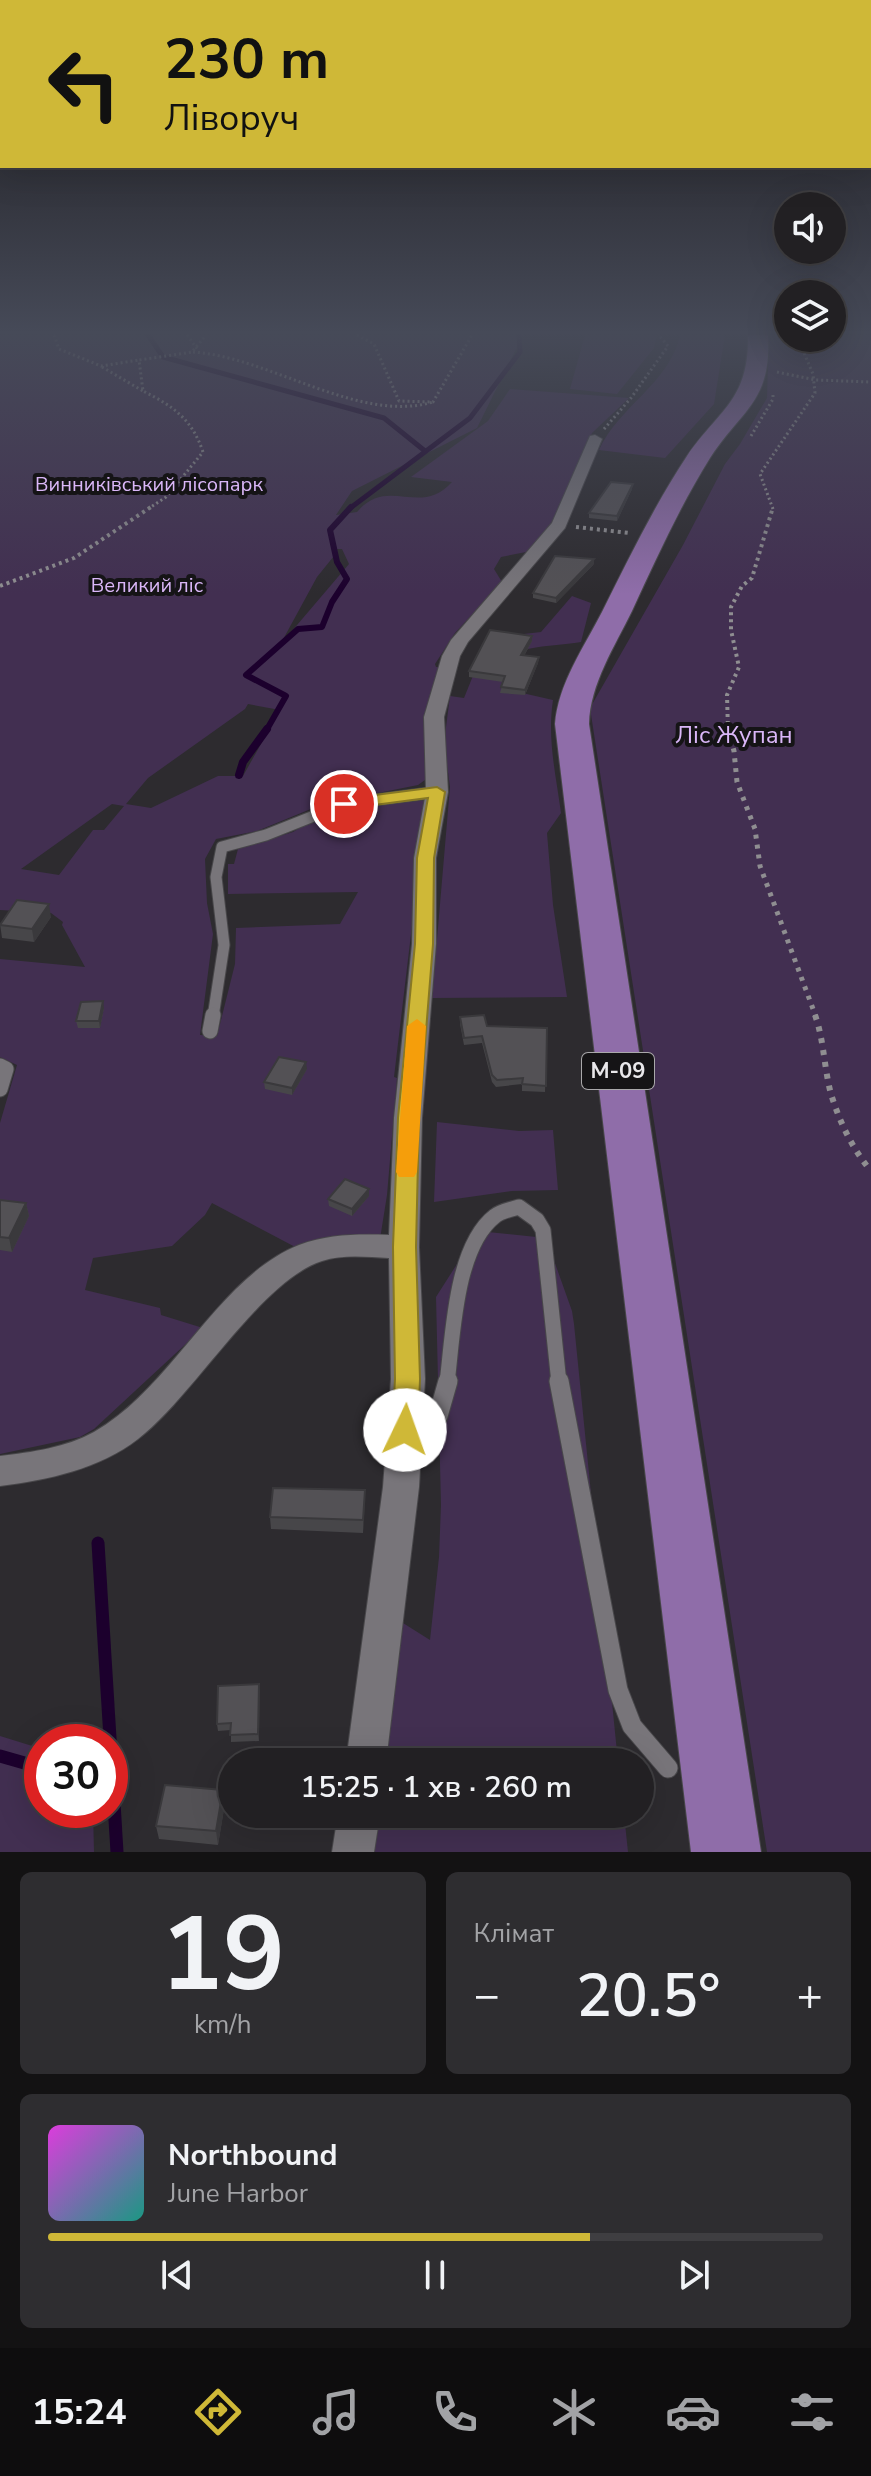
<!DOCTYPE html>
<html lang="uk">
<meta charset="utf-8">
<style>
body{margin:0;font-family:"Nunito Sans",sans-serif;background:#2e2d30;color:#f1f3f6;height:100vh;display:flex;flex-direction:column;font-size:30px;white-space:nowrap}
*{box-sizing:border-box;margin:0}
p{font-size:26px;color:#a2a3a6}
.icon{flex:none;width:44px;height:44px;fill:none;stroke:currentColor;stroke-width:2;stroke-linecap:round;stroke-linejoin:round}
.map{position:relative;height:1852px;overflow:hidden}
.details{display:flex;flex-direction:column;gap:20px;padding:20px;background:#131213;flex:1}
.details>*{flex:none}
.hud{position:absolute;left:0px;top:0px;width:872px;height:168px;box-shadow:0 8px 32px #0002,0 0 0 2px #3f3e41;background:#cfb837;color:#111;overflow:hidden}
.buttons{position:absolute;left:774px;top:192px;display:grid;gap:16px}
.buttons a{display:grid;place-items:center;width:72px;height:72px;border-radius:50%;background:#222023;box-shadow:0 8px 32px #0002,0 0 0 2px #3f3e41;font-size:40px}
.speed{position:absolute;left:24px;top:1724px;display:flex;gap:16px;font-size:40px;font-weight:700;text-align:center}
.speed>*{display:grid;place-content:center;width:104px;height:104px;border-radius:50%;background:#222023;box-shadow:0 8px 32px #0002,0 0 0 2px #3f3e41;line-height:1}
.speed .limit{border:12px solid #d22;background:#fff;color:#111}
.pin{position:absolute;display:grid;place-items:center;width:68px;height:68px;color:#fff;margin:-34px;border:4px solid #fff;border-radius:50%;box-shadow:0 2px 8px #0007}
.me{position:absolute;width:88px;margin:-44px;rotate:3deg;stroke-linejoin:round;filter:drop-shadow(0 0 6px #0008)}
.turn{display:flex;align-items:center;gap:28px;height:168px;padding:0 32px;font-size:36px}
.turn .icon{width:104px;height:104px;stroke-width:2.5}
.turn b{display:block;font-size:56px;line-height:68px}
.big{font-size:60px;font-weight:600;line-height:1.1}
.details .card{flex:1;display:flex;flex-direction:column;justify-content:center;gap:12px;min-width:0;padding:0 28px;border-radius:12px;background:#2e2d30}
.details .dial{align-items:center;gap:0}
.dial b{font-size:104px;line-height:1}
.song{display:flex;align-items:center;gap:24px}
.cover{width:96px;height:96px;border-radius:12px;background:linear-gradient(135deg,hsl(300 70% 55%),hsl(170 70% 35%))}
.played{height:8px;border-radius:4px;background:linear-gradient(90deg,#cfb837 70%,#3f3e41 70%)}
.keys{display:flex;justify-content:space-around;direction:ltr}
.heat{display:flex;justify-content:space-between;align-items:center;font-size:44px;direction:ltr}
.details .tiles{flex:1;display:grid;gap:20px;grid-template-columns:1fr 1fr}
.card:last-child{grid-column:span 2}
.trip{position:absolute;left:218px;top:1748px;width:436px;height:80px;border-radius:40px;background:#222023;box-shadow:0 8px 32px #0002,0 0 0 2px #3f3e41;font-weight:600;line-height:80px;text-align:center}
.tab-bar{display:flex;height:128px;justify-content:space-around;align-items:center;background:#0e0d0e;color:#a2a3a6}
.tab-bar .icon{width:56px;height:56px}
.tab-bar .current{color:#cfb837}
.tab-bar b{font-size:36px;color:#f1f3f6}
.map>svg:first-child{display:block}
.green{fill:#422f51;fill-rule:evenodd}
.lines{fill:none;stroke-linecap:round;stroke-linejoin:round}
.stream-far3{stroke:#1c002d;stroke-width:5}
.stream-far2{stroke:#1c002d;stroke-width:6}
.stream-far1{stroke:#1c002d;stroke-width:8}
.stream{stroke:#1c002d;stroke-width:13}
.service-far2-casing{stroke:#48474a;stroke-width:13}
.service-far1-casing{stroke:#48474a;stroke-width:17}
.service-casing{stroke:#48474a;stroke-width:21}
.minor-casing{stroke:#48474a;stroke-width:2}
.primary-casing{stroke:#48474a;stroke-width:2}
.path-far3{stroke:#8f8e91;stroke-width:3;stroke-dasharray:2 3;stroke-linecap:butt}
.path-far2{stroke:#8f8e91;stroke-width:4;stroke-dasharray:3 4;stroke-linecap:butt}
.path-far1{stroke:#8f8e91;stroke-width:5;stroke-dasharray:4 6;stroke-linecap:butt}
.path{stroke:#8f8e91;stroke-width:6;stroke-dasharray:5 7;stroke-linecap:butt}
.service-far2{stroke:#78757a;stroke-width:11}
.service-far1{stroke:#78757a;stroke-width:15}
.service{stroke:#78757a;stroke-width:19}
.minor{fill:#78757a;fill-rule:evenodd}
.primary{fill:#8f6da9;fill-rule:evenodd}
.wall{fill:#474649}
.shaded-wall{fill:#3a393c}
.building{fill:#535155;stroke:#3a393c;stroke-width:2}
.route{fill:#cfb837;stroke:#877824;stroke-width:2}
.slow{fill:#f59e0b}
.labels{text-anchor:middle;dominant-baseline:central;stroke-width:8;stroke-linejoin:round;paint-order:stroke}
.far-park-label{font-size:20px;fill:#dab7f8;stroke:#151416}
.shield{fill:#151416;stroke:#a9a8aa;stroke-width:2}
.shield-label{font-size:22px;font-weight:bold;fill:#e8e7ea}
.park-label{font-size:24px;fill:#dab7f8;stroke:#151416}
</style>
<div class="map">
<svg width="871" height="1852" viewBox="0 0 871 1852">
<rect width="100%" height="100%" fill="#2d2b2f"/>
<!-- green -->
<g class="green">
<path d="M0,335h523l-46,93 -125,63 -16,24 21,-3c31,-37 63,6 95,-30l-41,-5 77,-56 22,-32 119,9 -37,35 -43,99 -23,20 -25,5 -7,12 8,13 -47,51 -20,31 1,3 11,1 -18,109 -11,8 -95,19 -66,27 -41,8 -11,20 2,44 6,31 -13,101 17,1 18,-72 1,-36 104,-4 18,-32 -130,2v-30h6l4,-15 55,-17 29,-17 37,-8 68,-7 -33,277 3,1 -10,117 -7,44 -81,10 -87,-46 -7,12 -33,31 -79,12 -8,32 75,18 1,7 42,13 -109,101 -14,8 -80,17v-331l17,-58 -17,-8v-98l85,8 -23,-42 1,-3 -12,-9 -51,-3zM333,549h9l7,15 -69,81 37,-68 21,-26zM248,704l32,6 -37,66h-25l-67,32 -25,-4 22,-26 97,-69zM112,804l12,2 -20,24h-11l-34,45 -38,-6z"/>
<polygon points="585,335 657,335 654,348 617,394 570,389"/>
<path d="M680,335h45l-11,69 -49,54 -66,-8c19,-43 71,-67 81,-115z"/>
<polygon points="769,335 788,335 788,338 871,335 871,1852 767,1852 590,708 683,545 725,464 740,444 767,398"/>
<path d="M572,596l19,7 -10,39c-15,3 -55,4 -63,11 -8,9 -13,24 -18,35l53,12c-6,39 3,75 8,113l-14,20 6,72 14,92 -135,1 18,-211 -6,-44 6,-47 14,2 19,-47 32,-16 26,-3z"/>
<polygon points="437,1122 519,1131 553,1130 558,1190 512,1191 434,1202"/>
<polygon points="478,1231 546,1238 572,1311 574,1324 618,1762 380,1762 403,1623 430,1640 439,1557 441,1505 436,1297"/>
<polygon points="0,1736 42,1749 42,1810 93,1810 94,1852 0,1852"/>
<polygon points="371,1814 624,1814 628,1852 364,1852"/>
</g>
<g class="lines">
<!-- stream-far3 -->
<g class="stream-far3">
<polyline points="148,335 163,357 384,418 425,451"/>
<polyline points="349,509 470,418 520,352 519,335"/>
</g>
<!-- stream-far2 -->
<polyline class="stream-far2" points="266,731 286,696 246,675 298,629 322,627 332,602 347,579 337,562 330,530 351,507"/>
<!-- stream-far1 -->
<polyline class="stream-far1" points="239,775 243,762 267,729"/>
<!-- stream -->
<g class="stream">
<polyline points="98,1543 117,1852"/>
<polyline points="0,1756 42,1768"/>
</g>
<!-- service-far2 casing -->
<g class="service-far2-casing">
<polyline id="service-far2" points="213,1017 224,945 216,877 222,847 266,835 344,804 437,792"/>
</g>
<!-- service-far1 casing -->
<g class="service-far1-casing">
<g id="service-far1">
<polyline points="210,1031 213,1015"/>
<polyline points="0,1066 6,1069 0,1089"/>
<path d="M447,1383c6,-47 8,-136 48,-167 6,-5 17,-7 24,-9l18,13 6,10 16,153"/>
</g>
</g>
<!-- service casing -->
<g class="service-casing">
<g id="service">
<polyline points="559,1381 618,1690 632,1726 668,1768"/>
<polyline points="411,1447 438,1416 448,1381"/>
</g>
</g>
<!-- minor casing -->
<g class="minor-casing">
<g id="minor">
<path d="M595,435l7,4 -37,89 -97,114 -8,14 -16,61 4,75 -12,66v86l-14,174 -3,129 6,132 -6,108 -33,275h-40l37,-275 8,-108 -2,-121c-22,-1 -46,-4 -67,3 -62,20 -127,134 -184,178 -39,30 -90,41 -138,47v-30c32,-4 65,-8 94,-24 79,-45 124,-155 205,-187 30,-11 59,-11 90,-10l5,-117 18,-174 2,-86 12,-66 -2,-75 18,-61 9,-16 101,-117 38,-87z"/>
<polygon points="338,1814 380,1814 374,1852 332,1852"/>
</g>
</g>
<!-- primary casing -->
<g class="primary-casing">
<path id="primary" d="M748,335h20c4,67 -27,75 -58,123 -30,48 -54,101 -78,153 -17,35 -42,73 -43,113l172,1128h-70l-136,-1128c3,-40 29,-77 47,-112 26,-52 52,-106 85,-156 32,-47 62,-55 61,-121z"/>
</g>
<!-- path-far3 -->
<g class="path-far3">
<polyline points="54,335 59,349 101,366 139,360"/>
<polyline points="187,335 198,350"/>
<polyline points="357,335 374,344 399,401 433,402 472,335"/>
<path d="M193,352c77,5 166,72 240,50"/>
<polyline points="102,367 143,391"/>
<polyline points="777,372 816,380 871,382"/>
<polyline points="604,429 631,398 668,346 659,335"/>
<polyline points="751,436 773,399 773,392"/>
<path d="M148,509l18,-12 37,-45c-11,-33 -30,-46 -60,-61l-4,-31 53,-8 14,-17"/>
<polyline points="773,509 760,474 815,393 813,374 799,341 804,338"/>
</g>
<!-- path-far2 -->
<g class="path-far2">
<polyline points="576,527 630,533"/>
<polyline points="0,586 74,558 151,507"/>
<polyline points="728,731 727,695 739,667 731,630 731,607 742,586 752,578 773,507"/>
</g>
<!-- path-far1 -->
<polyline class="path-far1" points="728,729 734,751 737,782 755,829 760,866 816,1017"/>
<!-- path -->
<path class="path" d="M815,1015c9,25 9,53 16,79 9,29 21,54 40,77"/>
<!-- service-far2 -->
<use href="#service-far2" class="service-far2"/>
<!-- service-far1 -->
<use href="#service-far1" class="service-far1"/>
<!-- service -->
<use href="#service" class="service"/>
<!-- minor -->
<use href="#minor" class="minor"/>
<!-- primary -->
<use href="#primary" class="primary"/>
</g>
<!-- wall -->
<g class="wall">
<polygon points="632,489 617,521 589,518 589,513"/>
<polygon points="594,564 556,603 533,598 533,593"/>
<polygon points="532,636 532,641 524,656 539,657 538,663 525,695 500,693 503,682 469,677 469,671"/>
<polygon points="51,917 34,942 2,938 0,924"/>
<polygon points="104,1008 100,1028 78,1028 76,1021"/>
<polygon points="460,1017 487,1026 547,1028 545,1092 522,1091 522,1084 496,1087 492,1082 482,1043 464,1045 460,1024"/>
<polygon points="307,1069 292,1095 265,1089 264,1082"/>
<polygon points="369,1189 369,1196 352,1216 329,1206 328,1199"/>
<polygon points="0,1200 26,1203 29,1216 12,1252 0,1250"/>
<polygon points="365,1490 363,1533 271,1529 270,1517"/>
<polygon points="259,1684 259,1741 231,1742 231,1730 218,1731 217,1724"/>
<polygon points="223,1790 225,1803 218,1845 159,1839 156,1826"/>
</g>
<!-- shaded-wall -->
<g class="shaded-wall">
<polygon points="633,484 632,489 617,521 617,516"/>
<polygon points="594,559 594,564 556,603 556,598"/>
<polygon points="532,636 532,641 521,661 521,655"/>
<polygon points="539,657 538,663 525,695 525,690"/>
<polygon points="49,904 51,917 34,942 32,929"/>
<polygon points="103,1001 104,1008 100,1028 99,1021"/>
<polygon points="306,1062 307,1069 292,1095 292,1088"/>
<polygon points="369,1189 369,1196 352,1216 352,1209"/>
<polygon points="26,1203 29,1216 12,1252 9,1238"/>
<polygon points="365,1490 365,1502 363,1533 363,1520"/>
<polygon points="259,1684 260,1691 259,1741 258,1734"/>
<polygon points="223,1790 225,1803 218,1845 216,1831"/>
</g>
<!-- building -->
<g class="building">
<polygon points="611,482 633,484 617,516 589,513"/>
<polygon points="555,556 594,559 556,598 533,593"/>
<polygon points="490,630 532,636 521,655 539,657 525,690 501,687 505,676 469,671"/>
<polygon points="17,900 49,904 32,929 0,925"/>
<polygon points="103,1001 99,1021 76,1021 81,1002"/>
<polygon points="484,1015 487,1026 547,1028 546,1086 522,1084 523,1078 497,1080 492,1075 482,1036 464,1038 460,1017"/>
<polygon points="279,1057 306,1062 292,1088 264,1082"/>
<polygon points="345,1179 369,1189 352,1209 328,1199"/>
<polygon points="0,1200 26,1203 9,1238 0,1237"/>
<polygon points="273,1488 365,1490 363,1520 270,1517"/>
<polygon points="259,1684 258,1734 230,1735 231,1723 217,1724 218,1686"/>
<polygon points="165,1785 223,1790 216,1831 156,1826"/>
</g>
<!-- sky -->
<linearGradient id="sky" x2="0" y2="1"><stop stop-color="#19181a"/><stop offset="0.56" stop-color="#464a58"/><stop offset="1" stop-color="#464a58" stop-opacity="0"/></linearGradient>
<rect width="871" height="594" fill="url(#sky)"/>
<!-- route -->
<polygon class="route" points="437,787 445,792 434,858 433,944 419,1118 416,1247 420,1379 418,1430 414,1437 405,1440 395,1437 392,1430 395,1379 393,1247 398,1118 415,944 417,858 428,798 344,809 336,804 344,799"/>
<!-- slow -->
<polygon class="slow" points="417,1019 426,1026 417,1172 414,1177 399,1177 396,1172 407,1026"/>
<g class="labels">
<!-- far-park labels -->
<g class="far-park-label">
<text x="149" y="484">Винниківський лісопарк</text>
<text x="147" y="585">Великий ліс</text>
</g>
<!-- shield labels -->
<rect class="shield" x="582" y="1053" width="72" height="36" rx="6"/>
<g class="shield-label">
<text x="618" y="1071">М-09</text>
</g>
<!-- park labels -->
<g class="park-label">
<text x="734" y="735">Ліс Жупан</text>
</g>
</g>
</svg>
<div class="buttons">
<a><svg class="icon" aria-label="sound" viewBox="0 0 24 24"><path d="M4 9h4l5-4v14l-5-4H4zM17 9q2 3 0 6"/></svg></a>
<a><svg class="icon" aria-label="layers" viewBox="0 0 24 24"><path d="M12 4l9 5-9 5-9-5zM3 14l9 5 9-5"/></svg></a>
</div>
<div class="speed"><div class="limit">30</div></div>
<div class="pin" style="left:344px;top:804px;background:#d93025"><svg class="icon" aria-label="arrive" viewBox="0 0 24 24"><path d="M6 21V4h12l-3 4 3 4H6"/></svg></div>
<svg class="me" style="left:405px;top:1430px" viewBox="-20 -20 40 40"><circle r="19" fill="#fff"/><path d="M0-13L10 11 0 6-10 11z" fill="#cfb837"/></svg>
<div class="trip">15:25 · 1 хв · 260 m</div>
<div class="hud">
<div class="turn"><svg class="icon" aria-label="left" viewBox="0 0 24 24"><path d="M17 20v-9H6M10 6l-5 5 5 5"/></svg><div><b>230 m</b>Ліворуч</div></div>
</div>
</div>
<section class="details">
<div class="tiles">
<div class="card dial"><b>19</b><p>km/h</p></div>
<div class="card"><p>Клімат</p>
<div class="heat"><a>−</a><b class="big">20.5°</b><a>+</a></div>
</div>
<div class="card">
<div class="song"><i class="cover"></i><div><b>Northbound</b><p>June Harbor</p></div></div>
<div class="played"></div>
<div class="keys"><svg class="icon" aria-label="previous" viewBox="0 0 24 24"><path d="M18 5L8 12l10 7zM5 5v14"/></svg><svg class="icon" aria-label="pause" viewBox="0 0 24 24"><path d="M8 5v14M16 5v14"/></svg><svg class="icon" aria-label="next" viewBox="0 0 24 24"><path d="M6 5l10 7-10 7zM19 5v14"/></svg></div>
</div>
</div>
</section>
<nav class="tab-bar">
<b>15:24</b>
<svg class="icon current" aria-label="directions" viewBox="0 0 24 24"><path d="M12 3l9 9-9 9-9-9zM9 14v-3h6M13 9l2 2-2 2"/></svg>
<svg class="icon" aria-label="music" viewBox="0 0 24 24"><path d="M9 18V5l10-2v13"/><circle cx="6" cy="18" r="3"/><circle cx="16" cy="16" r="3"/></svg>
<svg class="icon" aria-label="phone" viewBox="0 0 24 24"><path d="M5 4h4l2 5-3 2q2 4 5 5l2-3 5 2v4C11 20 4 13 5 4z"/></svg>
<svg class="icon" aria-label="climate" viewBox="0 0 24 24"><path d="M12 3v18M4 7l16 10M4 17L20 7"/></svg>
<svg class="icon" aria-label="car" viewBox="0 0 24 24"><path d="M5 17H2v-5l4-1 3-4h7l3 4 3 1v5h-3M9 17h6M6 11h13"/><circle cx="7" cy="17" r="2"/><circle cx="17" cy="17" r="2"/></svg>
<svg class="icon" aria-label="filters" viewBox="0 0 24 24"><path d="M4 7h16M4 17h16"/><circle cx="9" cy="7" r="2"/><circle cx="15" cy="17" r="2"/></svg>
</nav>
